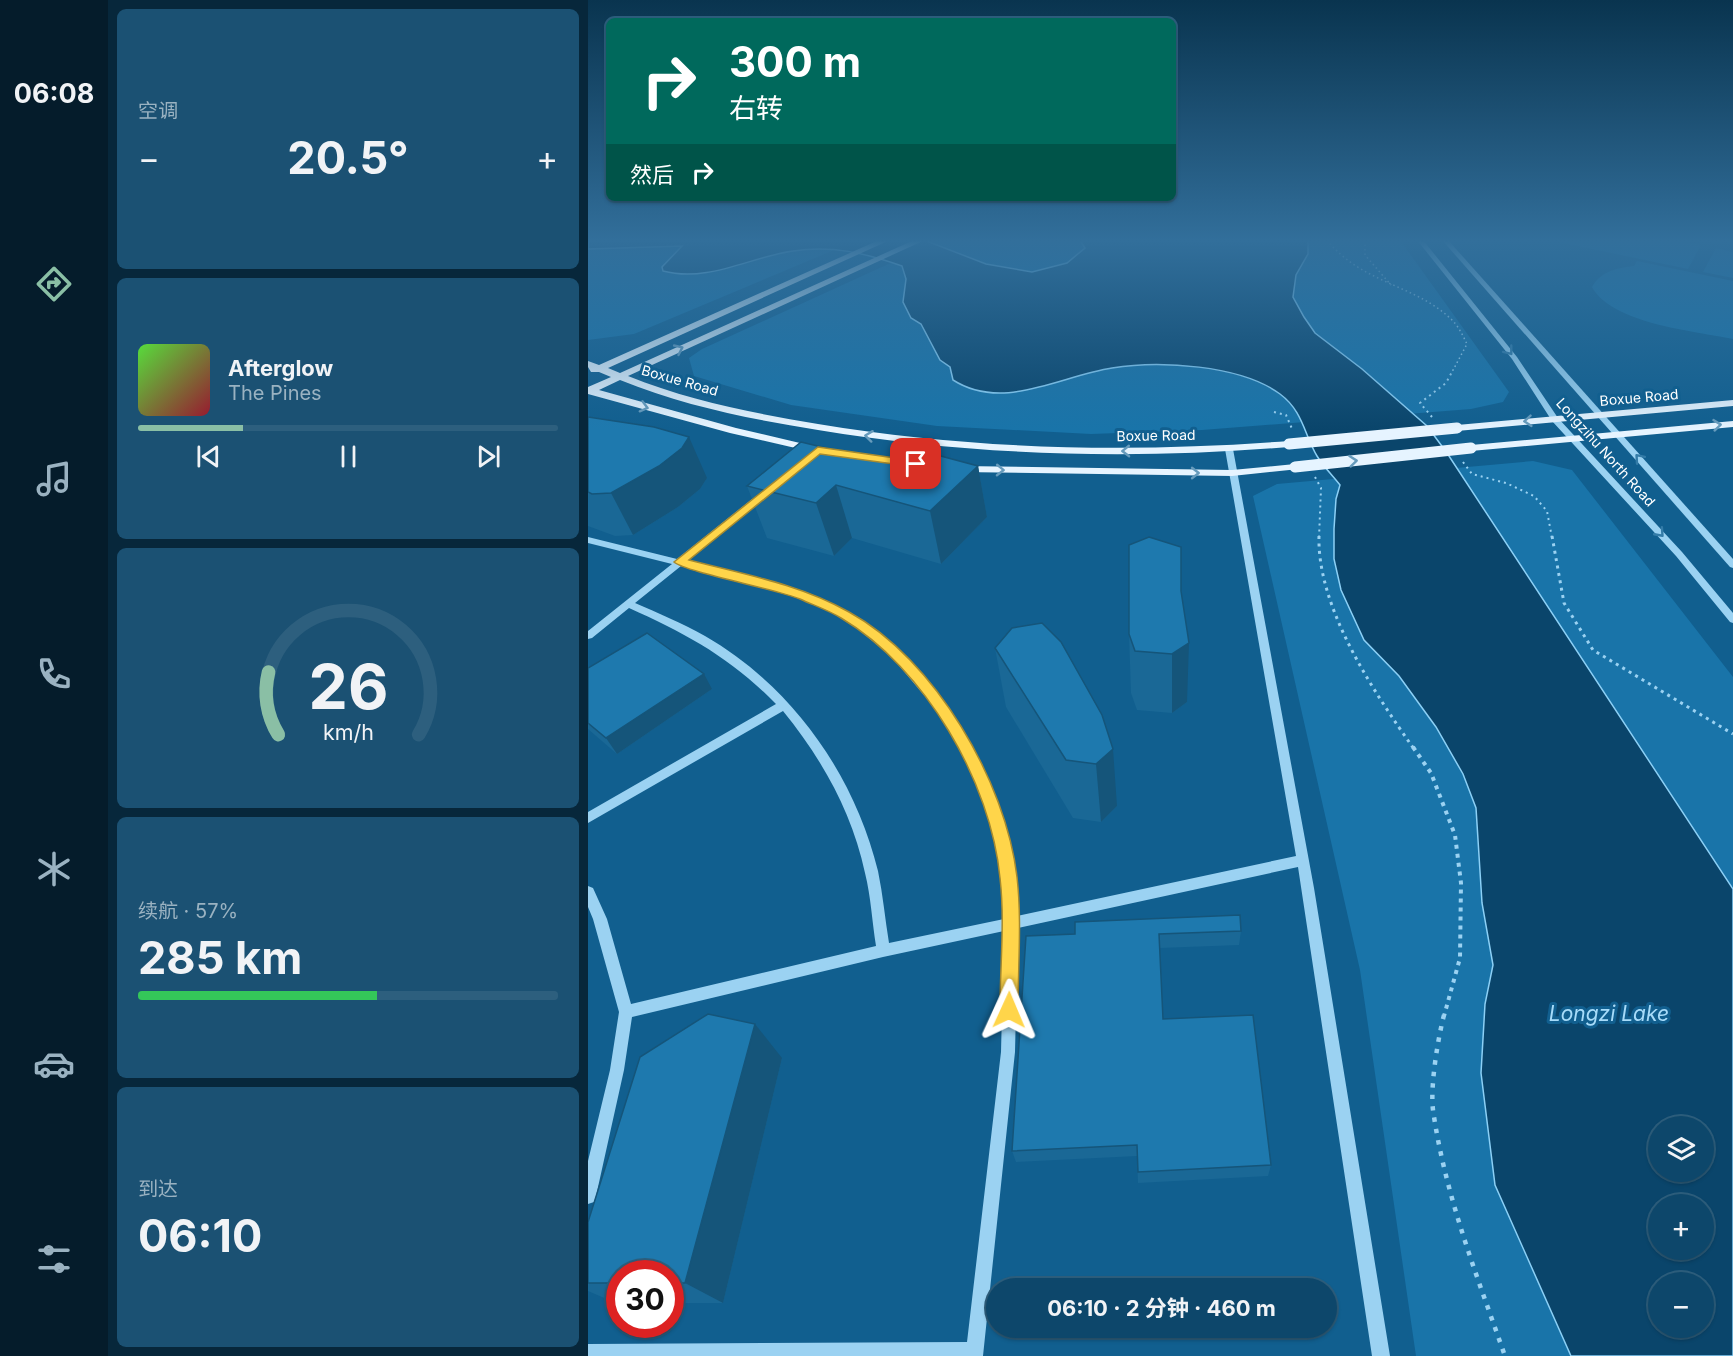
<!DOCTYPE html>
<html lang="zh">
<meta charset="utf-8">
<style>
body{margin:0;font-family:Inter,"Noto Sans SC",sans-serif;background:#1b5173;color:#f1f3f6;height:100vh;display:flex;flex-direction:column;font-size:22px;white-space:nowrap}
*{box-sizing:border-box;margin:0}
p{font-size:20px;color:#9ab2c1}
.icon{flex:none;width:33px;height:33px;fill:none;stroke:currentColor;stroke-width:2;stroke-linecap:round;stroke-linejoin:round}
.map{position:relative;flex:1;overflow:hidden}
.panel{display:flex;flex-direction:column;gap:9px;padding:9px;background:#07273b;width:480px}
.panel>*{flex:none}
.guide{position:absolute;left:18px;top:18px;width:570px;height:183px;border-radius:9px;box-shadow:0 2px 4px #0004,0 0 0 2px #2d5f7e;background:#00695c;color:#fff;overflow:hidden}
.buttons{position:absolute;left:1060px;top:1116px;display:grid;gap:12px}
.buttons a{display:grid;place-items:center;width:66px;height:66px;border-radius:50%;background:#0d476b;box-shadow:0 2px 4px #0004,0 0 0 2px #2d5f7e;font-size:30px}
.speed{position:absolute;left:18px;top:1260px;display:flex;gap:12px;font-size:30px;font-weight:700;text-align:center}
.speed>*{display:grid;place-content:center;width:78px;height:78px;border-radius:50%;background:#0d476b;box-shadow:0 2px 4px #0004,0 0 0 2px #2d5f7e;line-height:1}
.speed .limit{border:9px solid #d22;background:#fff;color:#111}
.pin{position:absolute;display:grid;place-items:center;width:51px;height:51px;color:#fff;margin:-26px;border-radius:12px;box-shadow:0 3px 9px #0006}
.me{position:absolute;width:66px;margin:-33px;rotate:1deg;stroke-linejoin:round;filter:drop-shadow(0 0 4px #0008)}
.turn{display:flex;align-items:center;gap:21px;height:126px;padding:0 24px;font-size:27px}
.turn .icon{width:78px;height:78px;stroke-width:2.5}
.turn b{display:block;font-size:42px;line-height:51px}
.then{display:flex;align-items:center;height:57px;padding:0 24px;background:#0003;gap:12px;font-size:22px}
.big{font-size:45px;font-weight:700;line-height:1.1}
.panel .card{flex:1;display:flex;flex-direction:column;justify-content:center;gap:9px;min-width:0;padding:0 21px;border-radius:9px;background:#1b5173}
.panel .dial{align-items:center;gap:0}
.dial svg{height:156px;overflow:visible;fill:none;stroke:#2d5f7e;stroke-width:7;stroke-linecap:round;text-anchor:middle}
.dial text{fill:#f1f3f6;stroke:none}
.song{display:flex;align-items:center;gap:18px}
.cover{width:72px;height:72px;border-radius:9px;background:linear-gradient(135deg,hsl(110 70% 55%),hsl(350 70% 35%))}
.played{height:6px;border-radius:3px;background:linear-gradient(90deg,#8abfa5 25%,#2d5f7e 25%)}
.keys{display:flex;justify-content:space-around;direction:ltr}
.heat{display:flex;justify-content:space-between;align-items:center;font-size:33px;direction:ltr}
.charge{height:9px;border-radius:4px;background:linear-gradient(90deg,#34c759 57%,#2d5f7e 0)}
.trip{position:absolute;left:398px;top:1278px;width:351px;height:60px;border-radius:30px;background:#0d476b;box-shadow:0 2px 4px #0004,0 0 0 2px #2d5f7e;font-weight:700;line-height:60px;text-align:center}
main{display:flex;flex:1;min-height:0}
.menu{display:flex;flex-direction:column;width:108px;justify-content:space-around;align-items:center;background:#051c2b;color:#9ab2c1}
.menu .icon{width:42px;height:42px}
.menu .current{color:#8abfa5}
.menu b{font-size:27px;color:#f1f3f6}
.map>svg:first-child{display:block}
.green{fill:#1974a9;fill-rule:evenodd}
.water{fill:#0a456b;stroke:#8cd0f6;stroke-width:1.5;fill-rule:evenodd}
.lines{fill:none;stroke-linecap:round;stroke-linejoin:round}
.path-far4{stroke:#9bd2f2;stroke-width:1.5;stroke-dasharray:1.5 3;stroke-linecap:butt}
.path-far3{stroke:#9bd2f2;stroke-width:2;stroke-dasharray:2 4;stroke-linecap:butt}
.path-far2{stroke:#9bd2f2;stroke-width:3;stroke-dasharray:3 4.5;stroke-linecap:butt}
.path-far1{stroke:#9bd2f2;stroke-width:4;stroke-dasharray:4 5;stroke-linecap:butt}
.path{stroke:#9bd2f2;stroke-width:4.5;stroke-dasharray:4.5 7;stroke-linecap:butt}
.minor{fill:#9bd2f2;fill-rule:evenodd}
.major{fill:#e6f4ff;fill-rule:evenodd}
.major-bridge{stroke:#e6f4ff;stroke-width:11}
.wall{fill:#1a6896}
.shaded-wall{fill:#15557a}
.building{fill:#1e79ae;stroke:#15557a;stroke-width:1.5}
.oneway{stroke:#669bbc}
.oneway2{stroke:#347ca8}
.route{fill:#ffd54a;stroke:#a68a30;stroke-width:1.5}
.labels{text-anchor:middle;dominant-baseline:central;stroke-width:6;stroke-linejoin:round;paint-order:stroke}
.far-street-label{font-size:14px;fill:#fff;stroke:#115f8f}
.near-water-label{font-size:21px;font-style:italic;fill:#a7dbf9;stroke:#115f8f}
</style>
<main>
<nav class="menu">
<b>06:08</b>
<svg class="icon current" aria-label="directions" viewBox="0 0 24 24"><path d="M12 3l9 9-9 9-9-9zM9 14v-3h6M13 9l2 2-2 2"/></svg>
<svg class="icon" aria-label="music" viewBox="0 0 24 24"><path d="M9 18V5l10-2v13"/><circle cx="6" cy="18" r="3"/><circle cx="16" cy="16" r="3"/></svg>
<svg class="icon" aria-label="phone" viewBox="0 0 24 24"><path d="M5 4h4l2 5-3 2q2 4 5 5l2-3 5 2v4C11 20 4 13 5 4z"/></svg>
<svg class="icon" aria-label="climate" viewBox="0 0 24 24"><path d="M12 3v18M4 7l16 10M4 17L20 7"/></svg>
<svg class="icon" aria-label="car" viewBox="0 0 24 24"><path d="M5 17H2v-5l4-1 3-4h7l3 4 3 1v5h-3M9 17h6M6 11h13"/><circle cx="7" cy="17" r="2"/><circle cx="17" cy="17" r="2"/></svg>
<svg class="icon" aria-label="filters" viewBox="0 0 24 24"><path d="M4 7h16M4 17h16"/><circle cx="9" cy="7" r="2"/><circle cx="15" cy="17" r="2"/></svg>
</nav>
<section class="panel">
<div class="card"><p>空调</p>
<div class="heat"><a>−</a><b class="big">20.5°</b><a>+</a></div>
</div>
<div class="card">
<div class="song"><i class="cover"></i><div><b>Afterglow</b><p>The Pines</p></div></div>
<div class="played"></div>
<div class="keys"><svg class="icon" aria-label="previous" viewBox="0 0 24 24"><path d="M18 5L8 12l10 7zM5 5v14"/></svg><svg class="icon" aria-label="pause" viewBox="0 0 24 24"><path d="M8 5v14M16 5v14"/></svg><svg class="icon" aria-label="next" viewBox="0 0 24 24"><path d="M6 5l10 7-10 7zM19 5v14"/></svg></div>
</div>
<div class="card dial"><svg viewBox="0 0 100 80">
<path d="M14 69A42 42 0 1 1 86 69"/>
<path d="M14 69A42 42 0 0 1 9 37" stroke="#8abfa5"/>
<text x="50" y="56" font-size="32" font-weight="700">26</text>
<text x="50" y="72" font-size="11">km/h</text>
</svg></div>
<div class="card"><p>续航 · 57%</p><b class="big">285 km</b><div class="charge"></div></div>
<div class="card"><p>到达</p><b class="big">06:10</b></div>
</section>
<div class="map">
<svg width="1145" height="1356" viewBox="0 0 1145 1356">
<rect width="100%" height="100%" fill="#115f8f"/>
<!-- green -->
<g class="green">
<polygon points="0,240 270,240 46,334 0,340"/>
<polygon points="353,240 812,240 921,392 915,402 883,409 614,430 503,434 349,426 203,405 106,376 101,358 114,349"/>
<polygon points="978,240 1085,240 1113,245 1100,269 975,243"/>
<polygon points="1128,248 1145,252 1145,278 1115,272"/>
<path d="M1049,261l96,20v58c-38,-8 -121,-15 -141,-52 9,-16 25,-19 42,-21z"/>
<path d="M945,461l39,9 161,207v679h-317l-56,-386 -107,-474 24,-12zM1071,1126h45v46h-45zM1071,1204h45v46h-45zM1071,1282h45v46h-45z"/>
</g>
<!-- water -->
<path class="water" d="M0,240h336l62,24 46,8 35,-9 18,-15 -5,-8h228v14l-12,21 -3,22 11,20 11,16 47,36 65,57 20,27 286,436v467h-162l-76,-171 -14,-112 4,-69 8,-39 -11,-62 -6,-95 -13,-34 -27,-47 -37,-51 -35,-36 -23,-50 -7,-31v-30l2,-30 4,-14c-7,-9 -17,-19 -23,-29 -13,-22 -14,-45 -37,-62 -39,-29 -121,-34 -168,-26 -52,8 -109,44 -159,12l-3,-13 -10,-7 -19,-36 -10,-6 -8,-16 3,-23 -4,-13c-37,-13 -70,-21 -109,-15 -43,6 -85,32 -130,20l-1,-4 20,-21 -94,3zM1071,1126h45v46h-45zM1071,1204h45v46h-45zM1071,1282h45v46h-45z"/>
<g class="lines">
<!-- path-far4 -->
<g class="path-far4">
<path d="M739,240c35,44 88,44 125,80 7,7 11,16 15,24l-15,28"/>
<polyline points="777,240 777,255 803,285"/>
</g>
<!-- path-far3 -->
<g class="path-far3">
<polyline points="686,412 698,415 705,431"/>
<polyline points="844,417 832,403 858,383 865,370"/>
<polyline points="875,462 884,474 918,483 946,496 959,511 964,538"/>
<polyline points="727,477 733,488 731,538"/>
</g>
<!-- path-far2 -->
<g class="path-far2">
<path d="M731,536c-2,72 55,156 95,213"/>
<polyline points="964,536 976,603 1005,650 1145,734"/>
</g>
<!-- path-far1 -->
<polyline class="path-far1" points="825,747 843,773 867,835 873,883 872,958 856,1016"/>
<!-- path -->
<path class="path" d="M856,1015c-6,23 -14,71 -11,95 12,85 44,166 72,246"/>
<!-- minor -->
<g class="minor">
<polygon points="829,240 835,240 929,357 970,418 1094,552 1145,613 1145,623 1142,622 1088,556 964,421 924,359"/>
<polygon points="854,240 860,240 1145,559 1145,568 1142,567"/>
<path d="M638,447h3l4,2 81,439 76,468h-18l-74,-489 -280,61 -3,124 -32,304h-395v-12l379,-2 34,-290 3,-121 -121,26 -251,60 -8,53 -28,126 -2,6 -6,2v-43l22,-91 9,-58 -26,-93 -5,-12v-21l5,2 14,31 24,85 245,-58c-4,-24 -5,-49 -11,-73 -13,-61 -43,-114 -82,-162l-195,112v-11l188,-108c-45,-46 -89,-70 -147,-96l-37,30 -4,1v-8l84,-67 -84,-21v-6l89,22 84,-67h6v4l-81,65 107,27 56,25 50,37 49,58 34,56 21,55 12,59 2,38 279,-60 -71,-407zM93,566l106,26 56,25 48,39 49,58 31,51 20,54 12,59 1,41 -115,24c-4,-24 -6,-48 -11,-72 -24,-97 -86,-185 -173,-235 -23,-13 -47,-23 -70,-33z"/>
</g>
<!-- major -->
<g class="major">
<path d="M291,240h11l-282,128 12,5 294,-133h11l-297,136c62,25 125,37 190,48 157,26 313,29 471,17l6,3 -6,3c-158,13 -314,9 -471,-17 -68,-11 -134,-24 -198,-50l-21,10 137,38 85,20 2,2 -6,3 -87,-20 -142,-39v-7l23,-10 -12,-5h-8l-3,-5v-6l11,4z"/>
<polygon points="1145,400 1145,406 869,431 864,428 869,425"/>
<polygon points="1145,421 1145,427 883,451 877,448 883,445"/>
<polygon points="264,453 321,460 327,463 321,466 260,458 260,454"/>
<polygon points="707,464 713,467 711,469 644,476 372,472 366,469 372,466 644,470"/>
</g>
<!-- major-bridge -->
<g class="major-bridge">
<polyline points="701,444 869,428"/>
<polyline points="707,467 883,448"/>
</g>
</g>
<!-- wall -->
<g class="wall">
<polygon points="1112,240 1135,240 1133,244"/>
<polygon points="0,417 119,478 112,489 90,507 45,535 27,536 0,526"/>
<polygon points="300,463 390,466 399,517 353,564 264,538 246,556 179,538 159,486"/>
<polygon points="593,591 599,702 584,713 549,710 543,693 541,634"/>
<polygon points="454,623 529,806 513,822 485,818 418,707 407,648"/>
<polygon points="0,668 124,689 29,754 0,729"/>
<polygon points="653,931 651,945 572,948 575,1019 683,1165 680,1176 550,1183 549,1156 428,1162 424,1151 438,936"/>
<polygon points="194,1058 135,1303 82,1303 82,1274 32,1274 32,1303 28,1303 0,1291 0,1222"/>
</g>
<!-- shaded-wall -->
<g class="shaded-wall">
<polygon points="101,437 119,478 112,489 90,507 45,535 23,493"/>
<polygon points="390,466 399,517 353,564 342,511"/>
<polygon points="248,485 264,538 246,556 228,503"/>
<polygon points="601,643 599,702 584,713 584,654"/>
<polygon points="116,674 124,689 29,754 18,738"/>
<polygon points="525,749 529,806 513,822 508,764"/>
<polygon points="167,1024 194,1058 135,1303 97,1283"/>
</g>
<!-- building -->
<g class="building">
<polygon points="0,417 66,427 101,437 94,448 71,466 23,493 4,494 0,492"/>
<polygon points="213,442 300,463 319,447 390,466 342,511 248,485 228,503 159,486"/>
<polygon points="561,537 593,547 593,591 601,643 584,654 547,651 541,634 541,545"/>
<polygon points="454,623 473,642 514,715 525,749 508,764 478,760 407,648 424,628"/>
<polygon points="59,633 116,674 18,738 0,723 0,668"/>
<polygon points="652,915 653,931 571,934 575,1019 665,1015 683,1165 550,1172 549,1145 424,1151 438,936 487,934 487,922"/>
<polygon points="120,1014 167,1024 97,1283 82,1283 82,1274 32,1274 32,1283 0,1283 0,1222 52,1057"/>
</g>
<!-- one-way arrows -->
<defs><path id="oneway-chevron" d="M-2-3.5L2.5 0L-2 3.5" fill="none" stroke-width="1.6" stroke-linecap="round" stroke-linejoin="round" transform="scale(1.5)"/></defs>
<g class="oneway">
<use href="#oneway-chevron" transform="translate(91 349) rotate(-25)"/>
<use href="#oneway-chevron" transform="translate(56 407) rotate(15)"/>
<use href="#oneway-chevron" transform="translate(940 421) rotate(175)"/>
<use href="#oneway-chevron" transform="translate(1129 425) rotate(-6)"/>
<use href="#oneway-chevron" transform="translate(281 436) rotate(-173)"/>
<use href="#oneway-chevron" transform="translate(538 451) rotate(179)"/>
<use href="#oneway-chevron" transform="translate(765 461) rotate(-6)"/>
<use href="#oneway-chevron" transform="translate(412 470) rotate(1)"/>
<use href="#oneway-chevron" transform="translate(607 473)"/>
</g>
<g class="oneway2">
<use href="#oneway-chevron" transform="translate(921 351) rotate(52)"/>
<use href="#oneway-chevron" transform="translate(1051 458) rotate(-131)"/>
<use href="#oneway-chevron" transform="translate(1072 533) rotate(48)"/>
</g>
<!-- sky -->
<linearGradient id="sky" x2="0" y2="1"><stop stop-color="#09344f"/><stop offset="0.56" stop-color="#326f9b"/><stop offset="1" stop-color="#326f9b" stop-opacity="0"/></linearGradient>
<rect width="1145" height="430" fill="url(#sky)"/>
<!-- route -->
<path class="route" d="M230,447l98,14 5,3 -5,3 -96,-13 -131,106c54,14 111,24 160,52 86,47 157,170 168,265 5,43 1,89 1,133l-2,6 -7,3 -6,-3 -3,-6c0,-44 5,-89 0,-132 -9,-96 -75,-210 -159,-260 -13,-8 -28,-13 -41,-19 -24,-10 -115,-27 -126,-37z"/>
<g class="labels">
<!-- far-street labels -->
<g class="far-street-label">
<text transform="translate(92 380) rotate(16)">Boxue Road</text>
<text transform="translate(1051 397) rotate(-5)">Boxue Road</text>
<text transform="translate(568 435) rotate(-1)">Boxue Road</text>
<text transform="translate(1018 452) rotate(48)">Longzihu North Road</text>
</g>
<!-- near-water labels -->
<g class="near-water-label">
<text x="1021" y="1013">Longzi Lake</text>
</g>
</g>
</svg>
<div class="buttons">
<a><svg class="icon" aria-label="layers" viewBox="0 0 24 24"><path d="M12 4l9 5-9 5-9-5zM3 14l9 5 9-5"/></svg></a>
<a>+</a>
<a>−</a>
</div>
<div class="speed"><div class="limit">30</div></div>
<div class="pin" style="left:328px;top:464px;background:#d93025"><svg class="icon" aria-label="arrive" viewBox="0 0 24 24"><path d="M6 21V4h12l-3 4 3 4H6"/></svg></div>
<svg class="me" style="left:421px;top:1010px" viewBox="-20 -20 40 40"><path d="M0-17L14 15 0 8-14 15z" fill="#ffd54a" stroke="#fff" stroke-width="4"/></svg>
<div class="trip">06:10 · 2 分钟 · 460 m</div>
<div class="guide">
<div class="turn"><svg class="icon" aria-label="right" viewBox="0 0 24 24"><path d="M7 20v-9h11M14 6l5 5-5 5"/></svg><div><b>300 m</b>右转</div></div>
<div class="then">然后<svg class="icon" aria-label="right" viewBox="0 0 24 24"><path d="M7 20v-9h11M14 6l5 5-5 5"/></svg></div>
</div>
</div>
</main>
